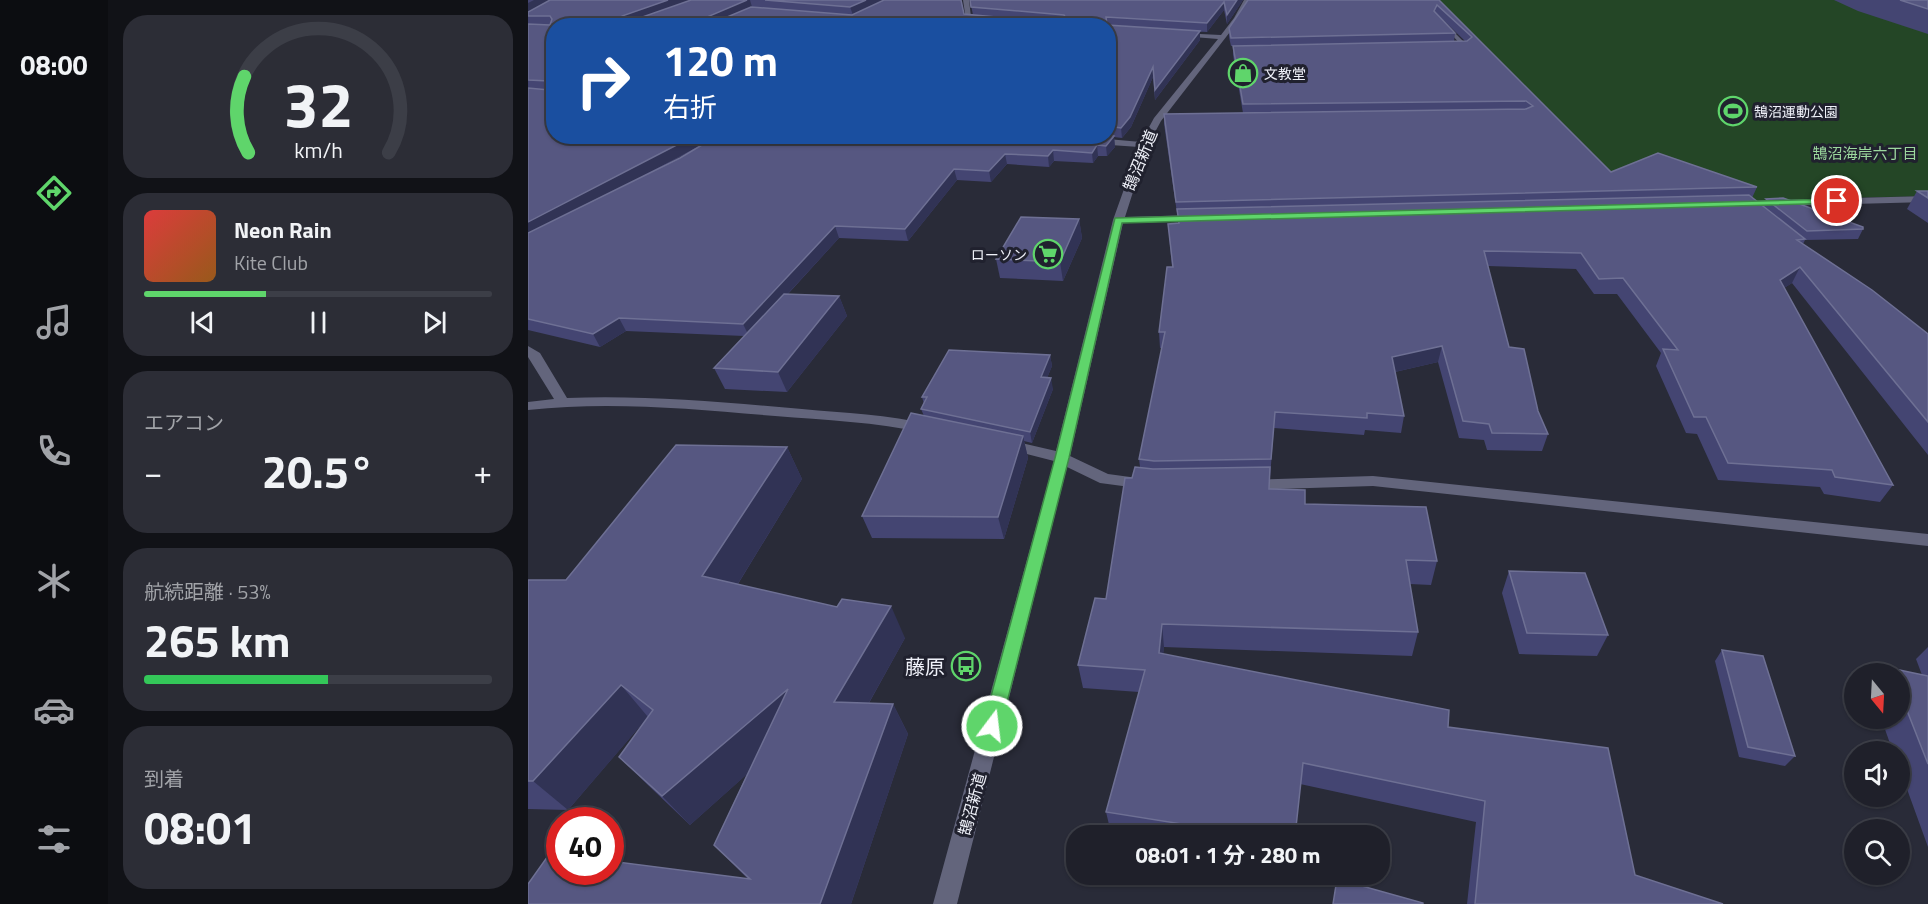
<!DOCTYPE html>
<html lang="ja">
<meta charset="utf-8">
<style>
body{margin:0;font-family:"Titillium Web","Noto Sans JP",sans-serif;background:#2c2d36;color:#f1f3f6;height:100vh;display:flex;flex-direction:column;font-size:22px;white-space:nowrap}
*{box-sizing:border-box;margin:0}
p{font-size:20px;color:#a1a3a8}
.icon{flex:none;width:33px;height:33px;fill:none;stroke:currentColor;stroke-width:2;stroke-linecap:round;stroke-linejoin:round}
.map{position:relative;flex:1;overflow:hidden}
.drawer{display:flex;flex-direction:column;gap:15px;padding:15px;background:#111217;width:420px}
.drawer>*{flex:none}
.hud{position:absolute;left:18px;top:18px;width:570px;height:126px;border-radius:24px;box-shadow:0 2px 4px #0004,0 0 0 2px #3c3e47;background:#1a4fa0;color:#fff;overflow:hidden}
.needle{width:39px;rotate:162deg}
.fabs{position:absolute;left:1316px;top:663px;display:grid;gap:12px}
.fabs a{display:grid;place-items:center;width:66px;height:66px;border-radius:50%;background:#1f202a;box-shadow:0 2px 4px #0004,0 0 0 2px #3c3e47;font-size:30px}
.speed{position:absolute;left:18px;top:807px;display:flex;gap:12px;font-size:30px;font-weight:700;text-align:center}
.speed>*{display:grid;place-content:center;width:78px;height:78px;border-radius:50%;background:#1f202a;box-shadow:0 2px 4px #0004,0 0 0 2px #3c3e47;line-height:1}
.speed .limit{border:9px solid #d22;background:#fff;color:#111}
.pin{position:absolute;display:grid;place-items:center;width:51px;height:51px;color:#fff;margin:-26px;border:3px solid #fff;border-radius:50%;box-shadow:0 2px 6px #0007}
.me{position:absolute;width:66px;margin:-33px;rotate:15deg;stroke-linejoin:round;filter:drop-shadow(0 0 4px #0008)}
.turn{display:flex;align-items:center;gap:21px;height:126px;padding:0 18px;font-size:27px}
.turn .icon{width:78px;height:78px;stroke-width:2.5}
.turn b{display:block;font-size:42px;line-height:51px}
.big{font-size:45px;font-weight:700;line-height:1.1}
.drawer .widget{flex:1;display:flex;flex-direction:column;justify-content:center;gap:9px;min-width:0;padding:0 21px;border-radius:24px;background:#2c2d36}
.drawer .dial{align-items:center;gap:0}
.dial svg{height:156px;overflow:visible;fill:none;stroke:#3c3e47;stroke-width:7;stroke-linecap:round;text-anchor:middle}
.dial text{fill:#f1f3f6;stroke:none}
.song{display:flex;align-items:center;gap:18px}
.cover{width:72px;height:72px;border-radius:9px;background:linear-gradient(135deg,hsl(0 70% 55%),hsl(30 70% 35%))}
.played{height:6px;border-radius:3px;background:linear-gradient(90deg,#5fd56b 35%,#3c3e47 35%)}
.keys{display:flex;justify-content:space-around;direction:ltr}
.heat{display:flex;justify-content:space-between;align-items:center;font-size:33px;direction:ltr}
.charge{height:9px;border-radius:4px;background:linear-gradient(90deg,#34c759 53%,#3c3e47 0)}
.trip{position:absolute;left:538px;top:825px;width:324px;height:60px;border-radius:24px;background:#1f202a;box-shadow:0 2px 4px #0004,0 0 0 2px #3c3e47;font-weight:700;line-height:60px;text-align:center}
main{display:flex;flex:1;min-height:0}
.menu{display:flex;flex-direction:column;width:108px;justify-content:space-around;align-items:center;background:#0c0d11;color:#a1a3a8}
.menu .icon{width:42px;height:42px}
.menu .selected{color:#5fd56b}
.menu b{font-size:27px;color:#f1f3f6}
.map>svg:first-child{display:block}
.green{fill:#244626}
.lines{fill:none;stroke-linecap:round;stroke-linejoin:round}
.minor{fill:#63657c;fill-rule:evenodd}
.wall{fill:#444572;fill-rule:evenodd}
.shaded-wall{fill:#313355}
.building{fill:#565781;stroke:#6e7094;stroke-width:1.5}
.route{fill:#5fd56b;stroke:#3e8a46;stroke-width:1.5}
.labels{text-anchor:middle;dominant-baseline:central;stroke-width:6;stroke-linejoin:round;paint-order:stroke}
.far-poi-label{font-size:14px;fill:#eff1f9;stroke:#20212e;text-anchor:start}
.far-neighbourhood-label{font-size:15px;fill:#9cd89e;stroke:#20212e}
.street-label{font-size:16px;fill:#eff1f9;stroke:#20212e}
.near-poi-label{font-size:20px;fill:#eff1f9;stroke:#20212e;text-anchor:end}
</style>
<main>
<nav class="menu">
<b>08:00</b>
<svg class="icon selected" aria-label="directions" viewBox="0 0 24 24"><path d="M12 3l9 9-9 9-9-9zM9 14v-3h6M13 9l2 2-2 2"/></svg>
<svg class="icon" aria-label="music" viewBox="0 0 24 24"><path d="M9 18V5l10-2v13"/><circle cx="6" cy="18" r="3"/><circle cx="16" cy="16" r="3"/></svg>
<svg class="icon" aria-label="phone" viewBox="0 0 24 24"><path d="M5 4h4l2 5-3 2q2 4 5 5l2-3 5 2v4C11 20 4 13 5 4z"/></svg>
<svg class="icon" aria-label="climate" viewBox="0 0 24 24"><path d="M12 3v18M4 7l16 10M4 17L20 7"/></svg>
<svg class="icon" aria-label="car" viewBox="0 0 24 24"><path d="M5 17H2v-5l4-1 3-4h7l3 4 3 1v5h-3M9 17h6M6 11h13"/><circle cx="7" cy="17" r="2"/><circle cx="17" cy="17" r="2"/></svg>
<svg class="icon" aria-label="filters" viewBox="0 0 24 24"><path d="M4 7h16M4 17h16"/><circle cx="9" cy="7" r="2"/><circle cx="15" cy="17" r="2"/></svg>
</nav>
<section class="drawer">
<div class="widget dial"><svg viewBox="0 0 100 80">
<path d="M14 69A42 42 0 1 1 86 69"/>
<path d="M14 69A42 42 0 0 1 12 30" stroke="#5fd56b"/>
<text x="50" y="56" font-size="32" font-weight="700">32</text>
<text x="50" y="72" font-size="11">km/h</text>
</svg></div>
<div class="widget">
<div class="song"><i class="cover"></i><div><b>Neon Rain</b><p>Kite Club</p></div></div>
<div class="played"></div>
<div class="keys"><svg class="icon" aria-label="previous" viewBox="0 0 24 24"><path d="M18 5L8 12l10 7zM5 5v14"/></svg><svg class="icon" aria-label="pause" viewBox="0 0 24 24"><path d="M8 5v14M16 5v14"/></svg><svg class="icon" aria-label="next" viewBox="0 0 24 24"><path d="M6 5l10 7-10 7zM19 5v14"/></svg></div>
</div>
<div class="widget"><p>エアコン</p>
<div class="heat"><a>−</a><b class="big">20.5°</b><a>+</a></div>
</div>
<div class="widget"><p>航続距離 · 53%</p><b class="big">265 km</b><div class="charge"></div></div>
<div class="widget"><p>到着</p><b class="big">08:01</b></div>
</section>
<div class="map">
<svg width="1400" height="904" viewBox="0 0 1400 904">
<rect width="100%" height="100%" fill="#292b38"/>
<!-- green -->
<polygon class="green" points="903,0 1400,0 1400,196 1098,203"/>
<g class="lines">
<!-- minor -->
<g class="minor">
<polygon points="435,0 441,0 443,17 455,19 455,21 438,20"/>
<polygon points="716,0 722,0 712,19 633,121 620,145 597,217 668,215 673,218 668,221 595,223 542,456 580,474 617,479 623,480 625,484 623,488 617,489 572,483 539,467 429,904 405,904 526,461 475,448 473,445 480,440 528,451 585,220 611,147 568,144 564,141 568,138 613,142 626,118 690,39 653,36 651,33 693,35 706,18"/>
<polygon points="911,21 915,21 939,45 939,47 935,47"/>
<polygon points="1400,196 1400,202 1211,207 1206,204 1211,201"/>
<path d="M0,346l12,7 27,45c78,-3 157,4 235,11 42,4 87,5 128,16l2,3 -7,5c-49,-11 -100,-13 -150,-17 -82,-7 -165,-15 -247,-6v-8l26,-3 -26,-42z"/>
<polygon points="845,476 1400,534 1400,546 845,486 722,490 716,489 714,485 716,481 722,480"/>
</g>
</g>
<!-- wall -->
<g class="wall">
<path d="M0,0h433l3,14 9,1 -3,-15h273l-16,24 -3,-14 -17,22 -17,-1h10v9l-45,60 -2,-23 -22,50 -9,11 -8,-1 1,10 -8,9h-9l-5,7 -39,-2 -5,6 -42,-3 -16,18 -34,-2 -49,61 -69,-3 -51,56 51,2 8,20 -60,76 -62,-3 -11,-21 30,-32 -118,-5 -26,16 -72,-17zM223,7h1l100,8zM580,26v110h-554zM178,143l-26,15 -49,25z"/>
<path d="M911,0l172,172 146,15 -5,11 10,8 4,-7 97,30 -5,10 -53,1 -2,4 125,90v121l-136,-172 -8,5 109,197 -13,17 -56,-8 -4,-7 -102,-7 -21,-46 -11,-1 -30,-67 5,-13 -44,-59h-23l-18,-25 -88,-3 21,81 39,87 -6,17 -55,-1 -3,-10 -25,-2 -21,-76 -43,10 9,44 -3,17 -36,-3 -1,5 -90,-7 -5,61 168,72 -6,24 -21,-1 8,48 -6,24 -248,-9 -1,7 285,73 187,148 88,29h-256l9,-82 -176,-38 -5,52h-168l-16,-3 -5,-21 33,-120 -56,-4 -5,-23 28,-66 26,-121 8,-11 -1,-8 23,-111h-2l-1,-16 13,-65 -4,-43 10,-1v-10h-1l-13,-89v-10l79,-1 -10,-58v-9h-2l-2,-9v-9zM908,13l29,28 -11,1 1,-9z"/>
<polygon points="1306,0 1400,0 1400,34 1330,11"/>
<polygon points="1389,191 1400,191 1400,223 1379,209"/>
<polygon points="551,219 554,238 535,281 472,278 468,259"/>
<polygon points="522,355 524,366 519,378 525,389 504,443 496,441 500,458 476,539 344,538 334,516 396,416 393,409 396,404 394,397"/>
<polygon points="259,447 274,479 210,584 377,638 341,703 365,704 380,734 323,904 219,878 186,845 219,774 162,825 121,786 91,757 118,719 40,810 0,809 0,580 38,580"/>
<polygon points="981,571 1080,635 1069,656 991,654 974,593"/>
<polygon points="1400,647 1400,847 1371,767 1371,752 1365,752 1353,718 1371,718 1371,674 1358,674 1362,668 1394,675 1388,659"/>
<polygon points="1194,650 1267,756 1257,766 1211,757 1187,661"/>
</g>
<!-- shaded-wall -->
<g class="shaded-wall">
<polygon points="6,0 23,0 0,13 0,3"/>
<polygon points="140,0 166,0 97,26 93,19 94,16"/>
<polygon points="219,0 222,0 224,7 182,25 179,17"/>
<polygon points="338,0 358,0 325,15 322,7"/>
<polygon points="709,0 715,0 699,24 699,15"/>
<polygon points="696,2 696,10 679,32 679,23"/>
<polygon points="672,31 672,40 627,100 627,90"/>
<polygon points="625,67 625,77 603,127 594,138 593,128"/>
<polygon points="166,136 190,136 0,237 0,222"/>
<polygon points="586,136 587,147 579,156 578,146"/>
<polygon points="569,145 570,156 565,163 564,153"/>
<polygon points="525,150 526,161 521,167 520,156"/>
<polygon points="477,154 479,164 463,182 461,171"/>
<polygon points="426,169 429,180 380,241 377,229"/>
<polygon points="551,219 554,238 535,281 532,262"/>
<polygon points="307,226 311,238 221,336 215,324"/>
<polygon points="1272,267 1264,283 1244,296 1252,280"/>
<polygon points="311,296 319,316 259,392 250,372"/>
<polygon points="91,318 98,331 72,347 65,334"/>
<polygon points="914,346 910,362 862,373 864,357"/>
<polygon points="522,355 524,366 515,388 513,377"/>
<polygon points="523,378 525,389 504,443 502,432"/>
<polygon points="495,436 500,458 476,539 470,517"/>
<polygon points="259,447 274,479 195,608 174,576"/>
<polygon points="363,606 377,638 324,733 306,702"/>
<polygon points="634,624 636,647 633,676 631,653"/>
<polygon points="93,685 120,717 40,810 5,781"/>
<polygon points="260,689 280,720 162,825 134,796"/>
<polygon points="365,704 380,734 323,904 292,904"/>
</g>
<!-- building -->
<g class="building">
<polygon points="22,0 140,0 94,16 93,19 106,20 163,0 219,0 179,17 181,20 192,20 223,7 324,15 356,0 433,0 436,14 501,20 536,20 538,18 536,15 443,7 442,0 709,0 699,15 696,2 679,23 578,17 579,25 672,31 627,90 625,67 602,117 593,128 580,126 580,26 26,26 26,136 166,136 0,222 0,88 21,90 23,83 21,81 0,80 0,24 22,25 24,19 22,16 0,16 0,12"/>
<polygon points="237,0 338,0 322,7"/>
<polygon points="720,0 911,0 1083,172 1130,153 1229,187 648,202 636,114 998,109 1005,106 998,101 715,104 705,46 939,41 944,37 909,5 906,11 927,33 703,38 701,28"/>
<polygon points="1372,0 1400,0 1400,9"/>
<polygon points="580,135 586,136 578,146 569,145 564,153 525,150 520,156 477,154 461,171 426,169 377,229 307,226 215,324 91,318 65,334 0,319 0,233 152,158 189,136 580,136"/>
<polygon points="1389,191 1400,191 1400,198"/>
<polygon points="1221,195 1277,239 1269,240 1344,290 1400,334 1400,422 1272,267 1252,280 1365,485 1307,477 1304,470 1200,463 1178,417 1166,417 1135,349 1150,350 1095,278 1071,279 1053,253 956,251 981,347 996,349 1010,411 1020,434 964,433 961,424 935,421 914,346 864,357 876,416 839,413 839,418 747,412 743,459 626,461 611,459 637,332 631,332 639,267 645,267 640,224 651,223 649,209"/>
<polygon points="1255,198 1335,227 1335,229 1279,231 1238,199"/>
<polygon points="493,217 551,219 532,262 468,259"/>
<polygon points="256,294 311,296 250,372 186,368"/>
<polygon points="421,350 522,355 513,377 523,378 502,432 393,409 399,397 394,397"/>
<polygon points="383,413 495,436 470,517 334,516"/>
<polygon points="148,445 259,447 174,576 309,607 314,599 363,606 306,702 365,704 292,904 0,904 0,884 22,853 32,855 32,872 82,872 82,861 222,879 186,845 260,689 134,796 91,757 125,710 93,685 5,781 0,781 0,580 38,580"/>
<polygon points="607,467 625,469 742,467 741,489 777,490 777,504 898,507 909,561 878,560 890,632 634,624 631,653 921,710 920,727 1080,748 1107,875 1195,904 947,904 957,801 775,763 767,836 729,836 578,812 617,670 550,665 567,598 578,599 597,478 604,478"/>
<polygon points="981,571 1057,573 1080,635 999,633"/>
<polygon points="1194,650 1235,656 1267,756 1220,747"/>
<polygon points="1362,668 1400,676 1400,764 1371,690 1371,674 1364,674"/>
<polygon points="809,879 895,903 895,904 805,904"/>
</g>
<!-- route -->
<polygon class="route" points="1309,199 1312,199 1312,203 594,223 541,458 473,726 471,732 464,734 457,732 455,726 527,458 587,218"/>
<!-- icons -->
<defs>
<g id="shop-ring" transform="scale(1.5)"><circle r="9.5" fill="#20212e" stroke="#5fd56b" stroke-width="1.5"/><path d="M-5-2.5h2.3a2.7 3.5 0 0 1 5.4 0H5L5.5 6h-11ZM-1.5-2.5h3a1.5 2.3 0 0 0-3 0Z" fill="#5fd56b"/></g>
<g id="stadium-ring" transform="scale(1.5)"><circle r="9.5" fill="#20212e" stroke="#5fd56b" stroke-width="1.5"/><path d="M0-5a6.5 5 0 1 0 0 10a6.5 5 0 1 0 0-10ZM-3.5-1.8h7v3.6h-7Z" fill="#5fd56b"/></g>
<g id="supermarket-ring" transform="scale(1.5)"><circle r="9.5" fill="#20212e" stroke="#5fd56b" stroke-width="1.5"/><path d="M-6-5.5h2.5l.6 2H6L4.5 2H-2.5L-4.4-4H-6ZM-1.5 3.2a1.3 1.3 0 1 0 .1 0ZM3 3.2a1.3 1.3 0 1 0 .1 0Z" fill="#5fd56b"/></g>
<g id="bus-ring" transform="scale(1.5)"><circle r="9.5" fill="#20212e" stroke="#5fd56b" stroke-width="1.5"/><path d="M-5-6H5V4H4V6H2V4H-2V6H-4V4H-5ZM-3.5-4V0h7V-4ZM-3.5 1.2v1.5H-2V1.2ZM2 1.2v1.5H3.5V1.2Z" fill="#5fd56b"/></g>
</defs>
<g fill-rule="evenodd">
<use href="#shop-ring" x="715" y="73"/>
<use href="#stadium-ring" x="1205" y="111"/>
<use href="#supermarket-ring" x="520" y="254"/>
<use href="#bus-ring" x="438" y="666"/>
</g>
<g class="labels">
<!-- far-poi labels -->
<g class="far-poi-label">
<text x="736" y="73">文教堂</text>
<text x="1226" y="111">鵠沼運動公園</text>
<text x="499" y="254" text-anchor="end">ローソン</text>
</g>
<!-- far-neighbourhood labels -->
<g class="far-neighbourhood-label">
<text x="1337" y="153">鵠沼海岸六丁目</text>
</g>
<!-- street labels -->
<g class="street-label">
<text transform="translate(612 160) rotate(-68)">鵠沼新道</text>
<text transform="translate(444 804) rotate(-75)">鵠沼新道</text>
</g>
<!-- near-poi labels -->
<g class="near-poi-label">
<text x="417" y="666">藤原</text>
</g>
</g>
</svg>
<div class="fabs">
<a><svg class="needle" viewBox="-14 -14 28 28"><path d="M0-13l5 13h-10z" fill="#e53935"/><path d="M0 13l5-13h-10z" fill="#a1a3a8"/></svg></a>
<a><svg class="icon" aria-label="sound" viewBox="0 0 24 24"><path d="M4 9h4l5-4v14l-5-4H4zM17 9q2 3 0 6"/></svg></a>
<a><svg class="icon" aria-label="search" viewBox="0 0 24 24"><circle cx="10" cy="10" r="6"/><path d="M15 15l6 6"/></svg></a>
</div>
<div class="speed"><div class="limit">40</div></div>
<div class="pin" style="left:1309px;top:201px;background:#d93025"><svg class="icon" aria-label="arrive" viewBox="0 0 24 24"><path d="M6 21V4h12l-3 4 3 4H6"/></svg></div>
<svg class="me" style="left:464px;top:726px" viewBox="-20 -20 40 40"><circle r="17" fill="#5fd56b" stroke="#fff" stroke-width="3"/><path d="M0-11L8 9 0 5-8 9z" fill="#fff"/></svg>
<div class="trip">08:01 · 1 分 · 280 m</div>
<div class="hud">
<div class="turn"><svg class="icon" aria-label="right" viewBox="0 0 24 24"><path d="M7 20v-9h11M14 6l5 5-5 5"/></svg><div><b>120 m</b>右折</div></div>
</div>
</div>
</main>
